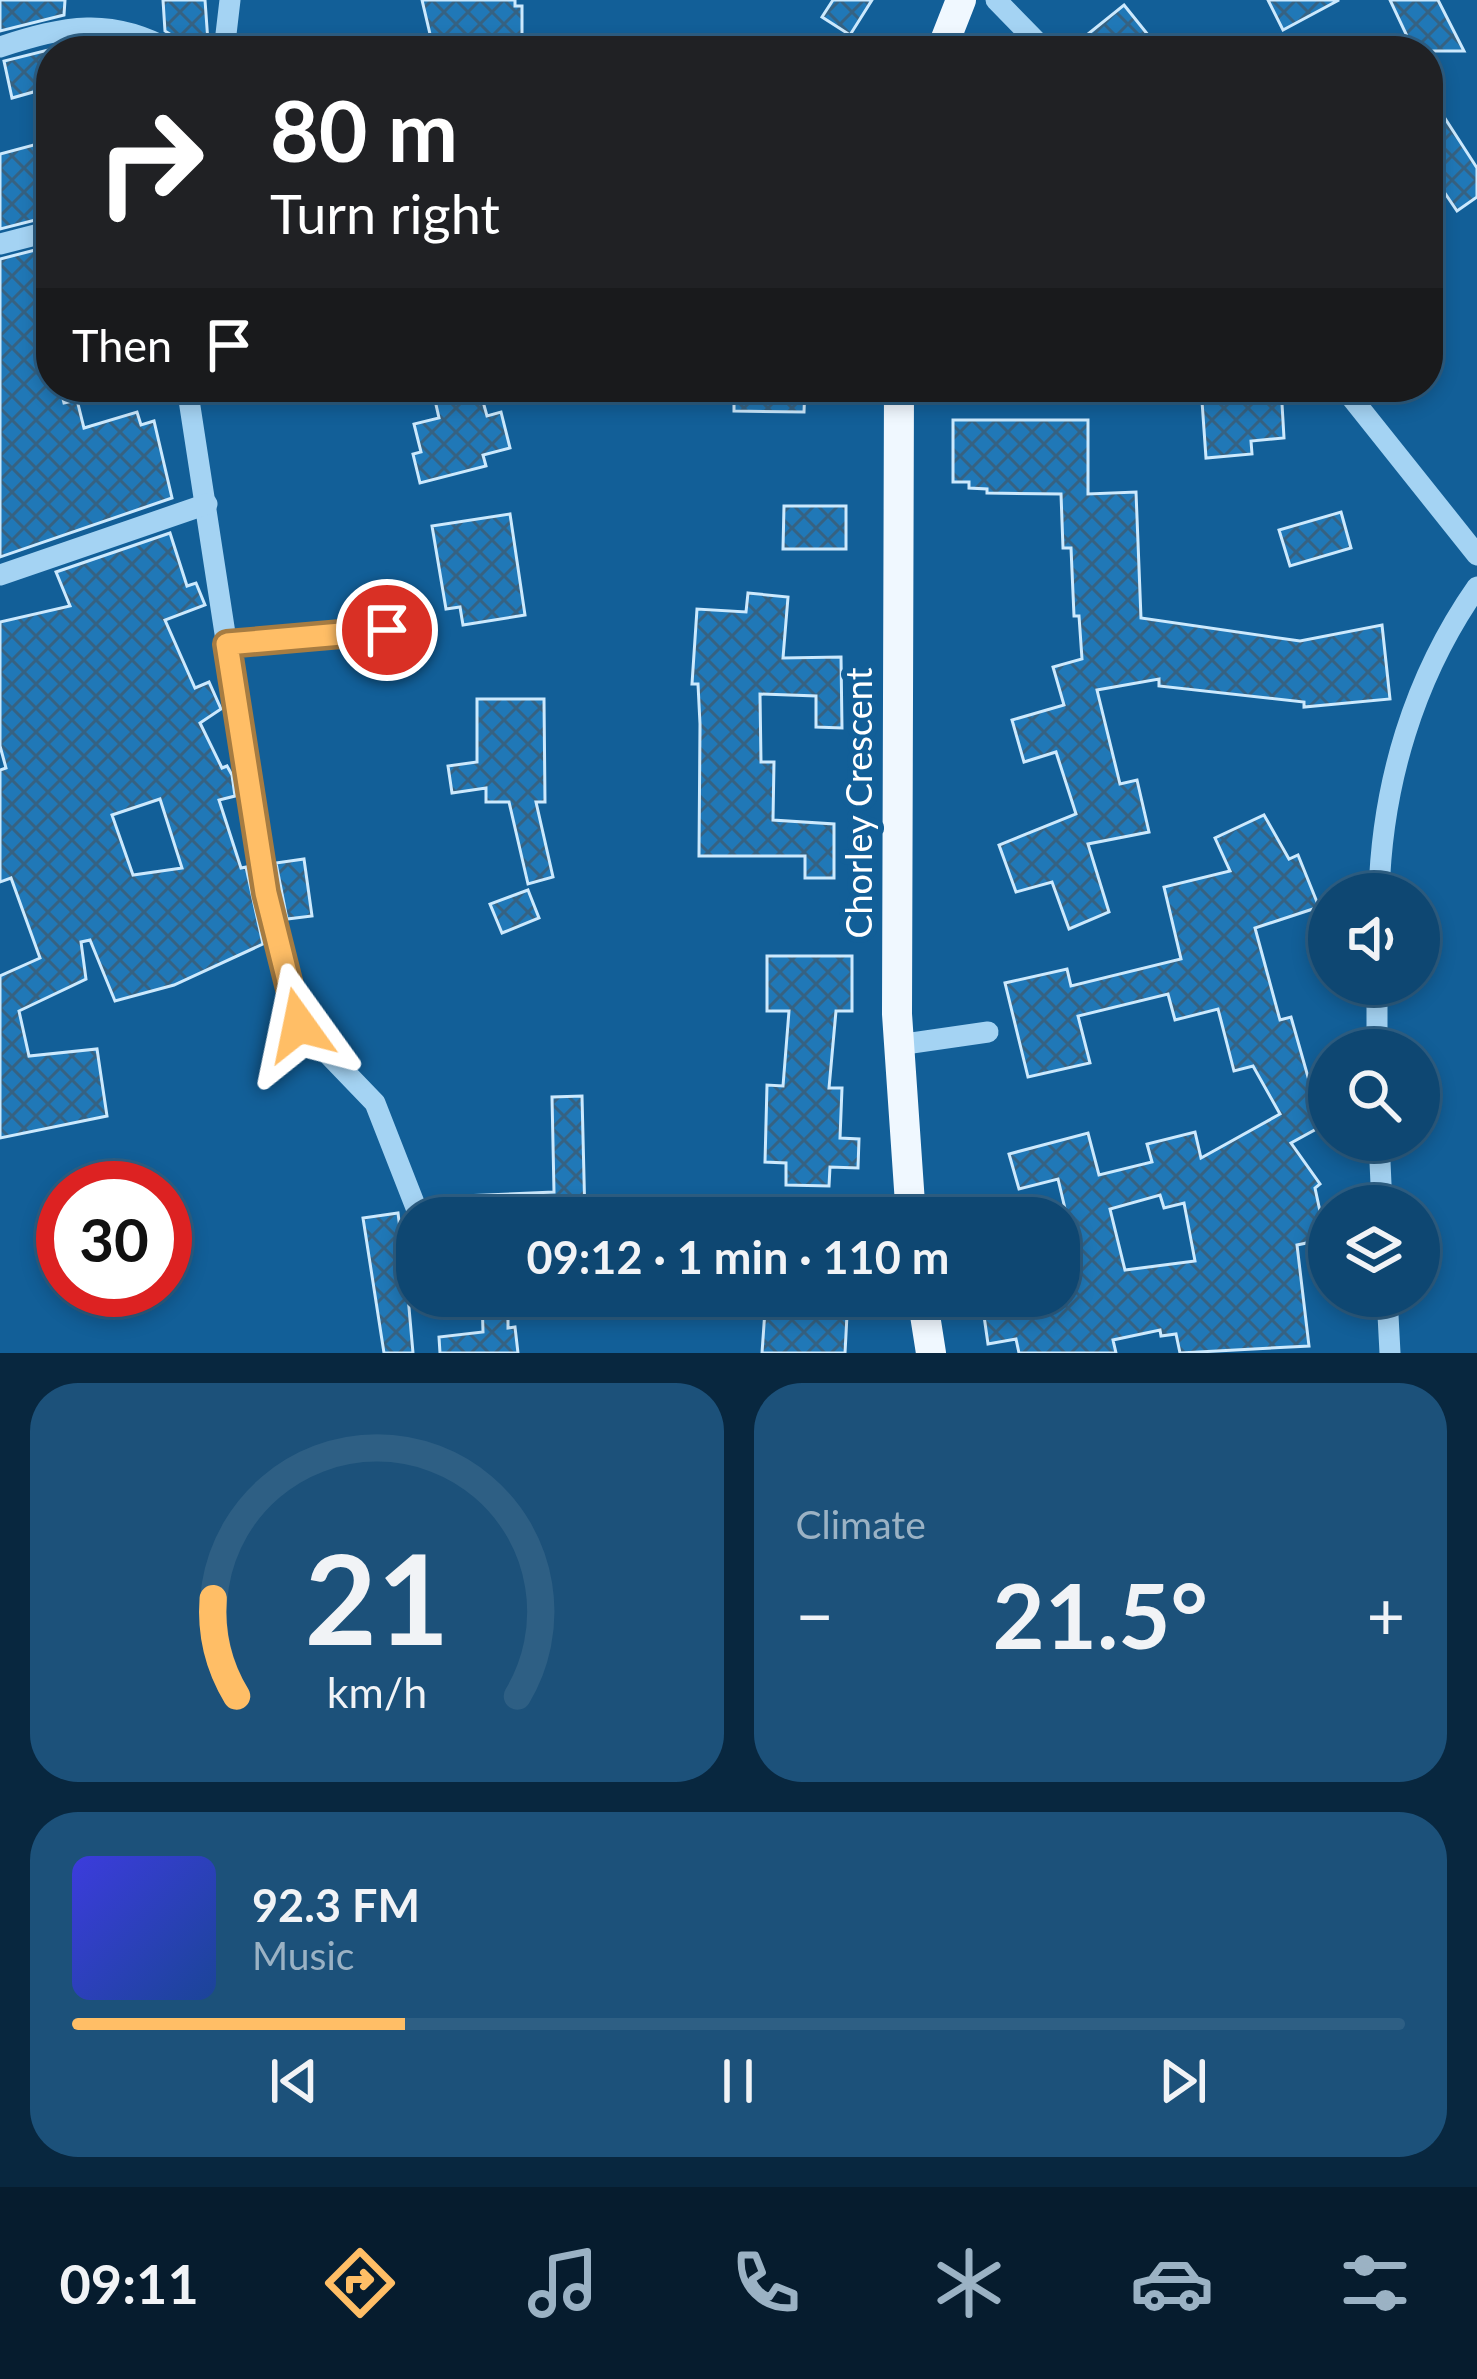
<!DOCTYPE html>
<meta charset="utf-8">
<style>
body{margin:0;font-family:Lato,sans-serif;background:#1c517a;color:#f1f3f6;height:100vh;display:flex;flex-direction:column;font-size:45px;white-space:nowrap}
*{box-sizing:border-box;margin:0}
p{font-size:39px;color:#9bb2c4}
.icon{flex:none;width:66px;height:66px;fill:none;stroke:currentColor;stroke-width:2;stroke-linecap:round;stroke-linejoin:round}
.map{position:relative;height:1353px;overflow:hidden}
.side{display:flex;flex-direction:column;gap:30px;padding:30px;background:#08273f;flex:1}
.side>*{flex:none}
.top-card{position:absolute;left:36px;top:36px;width:1407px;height:366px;border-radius:48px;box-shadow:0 6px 18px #0003,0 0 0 3px #2e5f84;background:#202124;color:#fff;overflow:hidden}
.controls{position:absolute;left:1308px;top:873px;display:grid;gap:24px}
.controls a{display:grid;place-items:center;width:132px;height:132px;border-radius:50%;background:#0e4772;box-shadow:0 6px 18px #0003,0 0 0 3px #2e5f84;font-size:60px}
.speed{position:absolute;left:36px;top:1161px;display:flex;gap:24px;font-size:60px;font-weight:700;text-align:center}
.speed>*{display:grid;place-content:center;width:156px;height:156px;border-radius:50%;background:#0e4772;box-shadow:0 6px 18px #0003,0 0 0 3px #2e5f84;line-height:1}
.speed .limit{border:18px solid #d22;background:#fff;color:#111}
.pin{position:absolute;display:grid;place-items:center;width:102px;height:102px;color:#fff;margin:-51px;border:6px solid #fff;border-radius:50%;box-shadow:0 3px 12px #0007}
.me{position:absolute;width:132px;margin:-66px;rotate:348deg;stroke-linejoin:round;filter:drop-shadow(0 0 9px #0008)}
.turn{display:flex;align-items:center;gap:42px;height:252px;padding:0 36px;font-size:54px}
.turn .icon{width:156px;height:156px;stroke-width:2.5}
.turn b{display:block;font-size:84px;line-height:102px}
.then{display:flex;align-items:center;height:114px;padding:0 36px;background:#0003;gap:24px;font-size:45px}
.big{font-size:90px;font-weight:700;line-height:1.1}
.side .tile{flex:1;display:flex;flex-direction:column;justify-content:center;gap:18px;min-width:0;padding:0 42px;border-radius:48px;background:#1c517a}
.side .dial{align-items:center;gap:0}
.dial svg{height:312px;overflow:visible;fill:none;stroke:#2e5f84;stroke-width:7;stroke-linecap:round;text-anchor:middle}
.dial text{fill:#f1f3f6;stroke:none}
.song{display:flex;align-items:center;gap:36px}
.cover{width:144px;height:144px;border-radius:18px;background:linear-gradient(135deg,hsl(240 70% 55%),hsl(220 70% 35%))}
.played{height:12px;border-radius:6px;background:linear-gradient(90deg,#ffbe66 25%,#2e5f84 25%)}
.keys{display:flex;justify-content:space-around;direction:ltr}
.heat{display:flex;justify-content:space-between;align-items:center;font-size:66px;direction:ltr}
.side .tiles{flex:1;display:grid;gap:30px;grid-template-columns:1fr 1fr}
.tile:last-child{grid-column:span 2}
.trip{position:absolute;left:396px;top:1197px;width:684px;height:120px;border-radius:48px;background:#0e4772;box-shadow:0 6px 18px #0003,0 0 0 3px #2e5f84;font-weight:700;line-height:120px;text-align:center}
.tabs{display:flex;height:192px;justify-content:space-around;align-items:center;background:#061c2e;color:#9bb2c4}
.tabs .icon{width:84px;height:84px}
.tabs .current{color:#ffbe66}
.tabs b{font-size:54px;color:#f1f3f6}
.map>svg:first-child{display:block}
.building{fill:url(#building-cross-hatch);stroke:#cce9fd;stroke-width:3;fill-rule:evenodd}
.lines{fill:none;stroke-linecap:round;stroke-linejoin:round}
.minor{stroke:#a4d3f3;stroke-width:21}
.major{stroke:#f0f8ff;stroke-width:30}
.route-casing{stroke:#a67c42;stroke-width:30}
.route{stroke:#ffbe66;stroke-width:21}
.labels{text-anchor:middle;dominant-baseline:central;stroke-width:12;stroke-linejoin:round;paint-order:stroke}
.street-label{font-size:36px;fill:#fff;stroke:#125f98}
</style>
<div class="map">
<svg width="1477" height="1353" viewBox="0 0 1477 1353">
<defs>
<pattern id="building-cross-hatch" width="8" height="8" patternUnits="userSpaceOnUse" patternTransform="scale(3)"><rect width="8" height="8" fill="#2078b7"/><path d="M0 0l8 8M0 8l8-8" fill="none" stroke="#366282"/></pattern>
</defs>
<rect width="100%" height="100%" fill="#125f98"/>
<!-- building -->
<g class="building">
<polygon points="0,0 65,0 64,15 0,31"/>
<polygon points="163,0 205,0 208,42 184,43 165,31"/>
<polygon points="422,0 515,0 515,6 522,6 522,51 434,51"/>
<polygon points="833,0 872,0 850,35 822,17"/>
<polygon points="1268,0 1339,0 1283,30"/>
<polygon points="1390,0 1438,0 1464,51 1414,51"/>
<polygon points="1124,5 1161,51 1101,51 1088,34"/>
<polygon points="72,44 74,51 51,51 51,87 12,98 4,61"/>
<polygon points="1428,92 1477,168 1477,197 1457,211 1428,168"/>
<polygon points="41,143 51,184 51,216 0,229 0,154"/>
<polygon points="51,246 51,387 60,387 64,403 77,400 84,428 137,412 141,425 154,421 172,498 0,557 0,259"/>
<polygon points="432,387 479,387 487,416 501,412 510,448 483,455 486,466 420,483 413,454 421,452 414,424 439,418"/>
<polygon points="734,387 805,387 804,412 734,411"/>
<polygon points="1201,387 1281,387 1284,438 1251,441 1252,454 1206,458"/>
<polygon points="953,420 1088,420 1088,494 1136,492 1141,618 1300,641 1382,625 1390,699 1304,707 1304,702 1159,686 1159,679 1097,690 1120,784 1137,780 1149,832 1088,844 1109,912 1069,929 1052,882 1016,892 999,845 1076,814 1056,752 1024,762 1012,720 1064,705 1053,667 1082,659 1079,616 1074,616 1071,548 1063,548 1061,494 987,493 987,489 969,488 969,482 953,482"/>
<polygon points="784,506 846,506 846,549 783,549"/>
<polygon points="1341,512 1351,548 1290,566 1279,530"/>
<polygon points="510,514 525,615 463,625 460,607 446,609 432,526"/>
<path d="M170,533l17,53 9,-3 9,22 -40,15 30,68 14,-6 12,27 -21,14 22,45 5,-2 5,9 3,21 -16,4 22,68 5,-1 17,77 -89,41 -59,16 -25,-61 -9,2 5,37 -67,32 10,45 68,-7 10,67 -107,22v-162l40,-18 -29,-80 -11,4v-112l6,-2 -6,-22v-124l70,-16 -14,-34zM160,799l22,69 -49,7 -21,-60z"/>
<polygon points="748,593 788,597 783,658 841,657 842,728 816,727 816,696 760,694 761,762 774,762 773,820 834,824 834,878 805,878 805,856 699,856 700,724 698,684 692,684 697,609 746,612"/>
<polygon points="477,699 544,699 545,802 536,802 553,877 528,884 509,802 486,802 486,788 452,793 448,766 477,762"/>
<path d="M1264,815l25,44 9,-4 21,52 -64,21 25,92 11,-3 17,60 9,-5 12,21v29l-38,21 29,41 -5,4 11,51 -29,6 12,101 -129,7 -4,-19 -15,2 -1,-6 -47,10 3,13h-97l-3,-14 -28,5 -5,-35 76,-12v-60l12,-3 -13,-55 -39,10 -10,-35 79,-21 11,42 53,-13 -5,-18 48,-12 6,26 79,-44 -27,-48 -19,5 -16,-62 -43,11 -7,-26 -90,22 12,47 -62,14 -23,-94 62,-14 4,17 110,-27 -17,-72 66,-16 -15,-33zM1160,1195l4,13 20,-5 11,58 -70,9 -15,-61z"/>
<polygon points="304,859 312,916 287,919 276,863"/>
<polygon points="528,890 539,918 502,933 490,904"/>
<polygon points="767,956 852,956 852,1011 836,1011 829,1088 842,1088 840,1138 859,1139 858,1168 830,1167 829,1186 786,1185 786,1163 765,1162 767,1085 783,1086 789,1011 767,1011"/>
<polygon points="582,1096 585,1218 439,1218 439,1197 554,1192 552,1097"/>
<polygon points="398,1213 407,1285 413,1353 384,1353 363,1218"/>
<polygon points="482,1296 508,1296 508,1328 515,1327 518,1353 440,1353 439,1337 483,1332"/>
<polygon points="766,1296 848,1296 845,1353 762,1353"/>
</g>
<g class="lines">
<!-- minor -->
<g class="minor">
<polyline points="996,0 1046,51"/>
<path d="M0,47c65,-21 110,-31 172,4"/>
<polyline points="224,51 230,0"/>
<polyline points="0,244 51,231"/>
<polyline points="187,387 265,893 300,1025 375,1103 420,1218"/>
<polyline points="1343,387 1477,555"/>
<polyline points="0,575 207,504"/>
<polyline points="228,644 387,630"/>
<path d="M1379,894c3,-110 35,-217 98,-307"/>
<polyline points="1377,984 1377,1050"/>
<polyline points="898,1045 988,1032"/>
<polyline points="1379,1140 1382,1206"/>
<polyline points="452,1296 456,1308"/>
<polyline points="1387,1296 1390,1353"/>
</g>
<!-- major -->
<g class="major">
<polyline points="941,51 961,0"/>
<polyline points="899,387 897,1014 911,1218"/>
<polyline points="922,1296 931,1353"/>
</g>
</g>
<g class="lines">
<!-- route casing -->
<g class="route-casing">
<polyline id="route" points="299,1025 266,893 227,644 387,630"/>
</g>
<!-- route -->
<use href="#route" class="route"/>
</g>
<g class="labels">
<!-- street labels -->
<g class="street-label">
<text transform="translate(858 803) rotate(-90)">Chorley Crescent</text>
</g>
</g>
</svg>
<div class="controls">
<a><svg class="icon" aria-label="sound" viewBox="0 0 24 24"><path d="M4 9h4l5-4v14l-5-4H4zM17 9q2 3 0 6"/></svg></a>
<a><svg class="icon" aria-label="search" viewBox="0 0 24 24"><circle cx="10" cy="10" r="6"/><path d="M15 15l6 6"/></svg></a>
<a><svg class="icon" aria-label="layers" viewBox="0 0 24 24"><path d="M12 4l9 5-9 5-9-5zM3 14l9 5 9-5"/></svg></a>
</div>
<div class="speed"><div class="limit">30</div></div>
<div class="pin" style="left:387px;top:630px;background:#d93025"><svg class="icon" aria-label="arrive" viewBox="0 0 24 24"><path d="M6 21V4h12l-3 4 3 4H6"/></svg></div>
<svg class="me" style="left:299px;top:1025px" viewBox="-20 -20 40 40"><path d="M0-17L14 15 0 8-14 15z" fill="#ffbe66" stroke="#fff" stroke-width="4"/></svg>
<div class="trip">09:12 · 1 min · 110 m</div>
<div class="top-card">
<div class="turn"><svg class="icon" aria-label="right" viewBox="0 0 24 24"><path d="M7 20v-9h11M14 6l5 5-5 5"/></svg><div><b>80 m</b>Turn right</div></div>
<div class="then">Then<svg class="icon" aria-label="arrive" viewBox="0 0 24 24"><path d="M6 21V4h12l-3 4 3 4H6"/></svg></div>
</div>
</div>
<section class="side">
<div class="tiles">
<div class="tile dial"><svg viewBox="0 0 100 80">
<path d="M14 69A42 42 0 1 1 86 69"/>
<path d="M14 69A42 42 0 0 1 8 44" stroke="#ffbe66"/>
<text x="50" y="56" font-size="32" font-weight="700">21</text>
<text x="50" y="72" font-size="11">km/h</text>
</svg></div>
<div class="tile"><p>Climate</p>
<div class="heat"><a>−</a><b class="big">21.5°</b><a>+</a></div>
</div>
<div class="tile">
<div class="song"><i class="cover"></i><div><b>92.3 FM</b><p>Music</p></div></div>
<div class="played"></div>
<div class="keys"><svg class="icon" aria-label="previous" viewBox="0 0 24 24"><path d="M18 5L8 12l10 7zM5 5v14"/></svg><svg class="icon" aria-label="pause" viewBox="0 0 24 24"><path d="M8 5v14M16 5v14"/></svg><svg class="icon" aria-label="next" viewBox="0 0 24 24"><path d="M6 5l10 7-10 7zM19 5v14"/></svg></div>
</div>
</div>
</section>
<nav class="tabs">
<b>09:11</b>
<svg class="icon current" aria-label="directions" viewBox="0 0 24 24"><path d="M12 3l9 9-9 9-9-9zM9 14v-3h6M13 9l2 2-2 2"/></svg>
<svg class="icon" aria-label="music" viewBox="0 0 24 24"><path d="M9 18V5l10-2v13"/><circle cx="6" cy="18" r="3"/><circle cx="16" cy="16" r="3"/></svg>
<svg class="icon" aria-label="phone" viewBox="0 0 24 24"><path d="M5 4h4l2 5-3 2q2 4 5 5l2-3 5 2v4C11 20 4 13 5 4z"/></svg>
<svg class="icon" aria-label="climate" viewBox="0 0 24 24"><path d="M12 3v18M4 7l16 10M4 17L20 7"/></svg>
<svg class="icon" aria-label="car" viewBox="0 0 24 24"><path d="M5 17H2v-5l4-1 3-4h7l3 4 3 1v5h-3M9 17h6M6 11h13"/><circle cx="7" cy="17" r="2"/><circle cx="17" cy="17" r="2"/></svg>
<svg class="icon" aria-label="filters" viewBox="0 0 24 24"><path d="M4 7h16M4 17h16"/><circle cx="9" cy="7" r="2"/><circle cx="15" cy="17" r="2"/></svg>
</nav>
